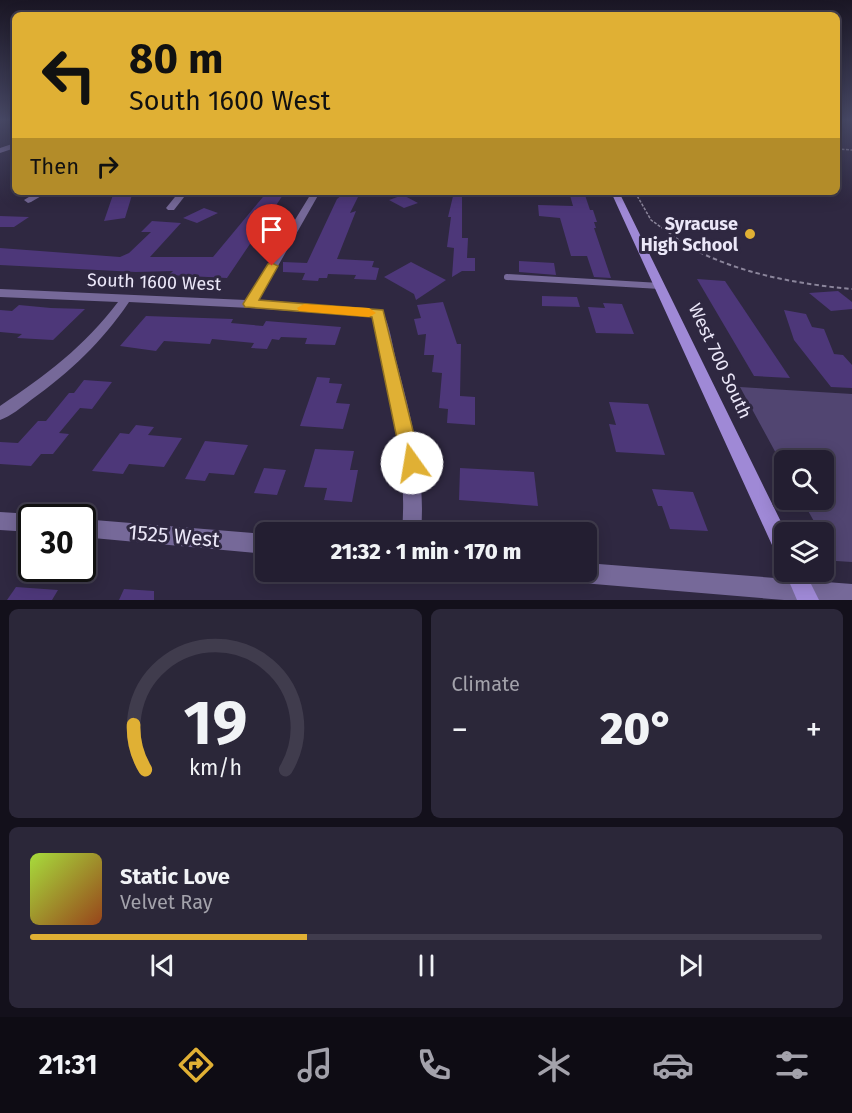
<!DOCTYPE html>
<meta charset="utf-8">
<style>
body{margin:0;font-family:"Fira Sans",sans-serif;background:#2b2739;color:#f1f3f6;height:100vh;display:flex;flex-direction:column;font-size:22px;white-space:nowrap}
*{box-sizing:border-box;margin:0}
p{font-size:20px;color:#a3a2ab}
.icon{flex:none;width:33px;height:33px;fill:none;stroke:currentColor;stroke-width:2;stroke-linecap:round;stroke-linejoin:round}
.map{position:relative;height:600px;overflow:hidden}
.sheet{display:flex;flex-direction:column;gap:9px;padding:9px;background:#13101b;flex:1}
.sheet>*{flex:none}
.top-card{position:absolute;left:12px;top:12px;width:828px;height:183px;border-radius:9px;box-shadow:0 3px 15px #0003,0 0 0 2px #403c4d;background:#e0b034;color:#111;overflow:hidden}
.buttons{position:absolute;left:774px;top:450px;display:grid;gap:12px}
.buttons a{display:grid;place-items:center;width:60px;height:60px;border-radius:9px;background:#231e31;box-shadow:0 3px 15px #0003,0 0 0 2px #403c4d;font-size:30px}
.speed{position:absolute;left:18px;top:504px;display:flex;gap:12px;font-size:30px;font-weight:700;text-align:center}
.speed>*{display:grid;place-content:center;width:78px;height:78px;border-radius:50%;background:#231e31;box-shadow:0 3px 15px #0003,0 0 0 2px #403c4d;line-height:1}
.speed .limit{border:3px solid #111;border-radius:9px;background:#fff;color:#111}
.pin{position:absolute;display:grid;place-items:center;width:51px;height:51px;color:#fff;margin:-62px -26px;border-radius:50% 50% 50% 0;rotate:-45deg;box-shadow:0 0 6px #0007}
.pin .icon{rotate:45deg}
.me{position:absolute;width:66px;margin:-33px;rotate:347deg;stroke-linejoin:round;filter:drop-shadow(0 0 4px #0008)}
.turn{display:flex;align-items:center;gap:21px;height:126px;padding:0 18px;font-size:27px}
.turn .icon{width:78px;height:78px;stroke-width:2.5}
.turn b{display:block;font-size:42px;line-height:51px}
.then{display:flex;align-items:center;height:57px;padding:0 18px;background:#0003;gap:12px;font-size:22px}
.big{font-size:45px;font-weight:800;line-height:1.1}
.sheet .widget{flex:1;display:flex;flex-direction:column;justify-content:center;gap:9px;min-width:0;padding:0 21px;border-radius:9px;background:#2b2739}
.sheet .dial{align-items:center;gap:0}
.dial svg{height:156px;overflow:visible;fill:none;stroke:#403c4d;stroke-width:7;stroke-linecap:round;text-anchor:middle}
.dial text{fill:#f1f3f6;stroke:none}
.song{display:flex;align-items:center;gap:18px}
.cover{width:72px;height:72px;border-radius:9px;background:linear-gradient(135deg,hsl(80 70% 55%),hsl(20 70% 35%))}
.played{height:6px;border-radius:3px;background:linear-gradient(90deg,#e0b034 35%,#403c4d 35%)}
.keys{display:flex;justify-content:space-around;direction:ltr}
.heat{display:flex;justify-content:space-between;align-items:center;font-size:33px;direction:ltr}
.sheet .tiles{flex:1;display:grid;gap:9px;grid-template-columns:1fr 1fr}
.widget:last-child{grid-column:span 2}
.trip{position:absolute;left:255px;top:522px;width:342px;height:60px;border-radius:9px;background:#231e31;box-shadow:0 3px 15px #0003,0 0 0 2px #403c4d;font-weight:800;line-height:60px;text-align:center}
.dock{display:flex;height:96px;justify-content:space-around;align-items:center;background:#0e0c14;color:#a3a2ab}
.dock .icon{width:42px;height:42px}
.dock .current{color:#e0b034}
.dock b{font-size:27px;color:#f1f3f6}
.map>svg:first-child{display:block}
.green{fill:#514571}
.building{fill:#4d3779}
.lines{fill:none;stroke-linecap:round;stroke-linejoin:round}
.path-far1{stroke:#8b859b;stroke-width:1.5;stroke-dasharray:3 1.5;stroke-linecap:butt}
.path{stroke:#8b859b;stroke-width:2;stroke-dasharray:4.5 3;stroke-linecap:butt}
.lane{stroke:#766999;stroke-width:6}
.street{fill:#766999;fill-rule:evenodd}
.secondary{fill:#9f89d6;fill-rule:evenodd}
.route{fill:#e0b034;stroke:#927222;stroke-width:1.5}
.slow{fill:#f59e0b}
.poi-dot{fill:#e0b034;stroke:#2f2841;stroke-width:2}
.labels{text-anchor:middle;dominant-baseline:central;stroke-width:6;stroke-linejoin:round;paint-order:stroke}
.poi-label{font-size:18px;font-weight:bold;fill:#ebe7f8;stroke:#2f2841;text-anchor:end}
.street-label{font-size:18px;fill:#ebe7f8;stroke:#2f2841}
.near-street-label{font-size:21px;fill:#ebe7f8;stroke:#2f2841}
</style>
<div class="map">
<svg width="852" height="600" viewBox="0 0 852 600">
<rect width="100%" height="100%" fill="#2f2841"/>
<!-- green -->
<polygon class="green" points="740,387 852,394 852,562 836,561 824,538 824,532 820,532 802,500 824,500 824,460 784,460 784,468"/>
<!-- building -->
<g class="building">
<polygon points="114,192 132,195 125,218 104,221"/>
<polygon points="267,192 285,192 227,278 169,275 173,271 136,272 0,265 0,248 120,257 129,253 151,232 141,232 152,221 181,223 150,257 213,257"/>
<polygon points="454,192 462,192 462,238 468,238 467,258 475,258 475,271 462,271 452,277 454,248 447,247 451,217 448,217"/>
<polygon points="569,192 584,192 590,210 593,210 597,222 594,222 596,228 594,228 611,278 594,277 587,256 571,256 560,218 539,216 538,205 573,206"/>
<polygon points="343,194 359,195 350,213 356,211 337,259 374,261 372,267 379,268 376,280 354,279 356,275 328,274 327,278 319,278 318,281 302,280 305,273 283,272 283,262 307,263 337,199"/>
<polygon points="403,195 418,203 404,208 389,200"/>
<polygon points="204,208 218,213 197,223 183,218"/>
<polygon points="0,216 29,217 14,227 0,227"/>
<polygon points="519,261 554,263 556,275 519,272"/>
<polygon points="411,262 446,280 416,300 414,294 384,277"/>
<polygon points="697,279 725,281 790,378 754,376"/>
<polygon points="838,291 852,302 852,309 831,311 809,293"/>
<polygon points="542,296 577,297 580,307 542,306"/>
<polygon points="443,302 457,344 461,344 460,396 475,397 475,425 447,423 448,409 439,408 442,373 432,372 434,355 424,355 426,334 418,335 414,319 421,318 417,305"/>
<polygon points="603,303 622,304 634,334 596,333 588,307 605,308"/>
<polygon points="19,305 51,308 85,309 53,340 17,338 22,334 0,332 0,310 12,311"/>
<polygon points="784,310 806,314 812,327 824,329 834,354 843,355 852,365 852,388 831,387 794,340"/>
<polygon points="146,316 233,319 231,323 263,326 266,321 341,327 335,345 305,344 307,338 281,337 279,340 272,339 267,349 251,348 254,343 212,339 210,344 164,341 156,351 120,346"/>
<polygon points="317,377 330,378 329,383 342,384 336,403 350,404 343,429 300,426"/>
<polygon points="84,380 112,382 92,409 80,408 59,433 69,434 53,454 41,454 31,466 0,464 0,442 18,443 38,421 46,421 69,393 74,393"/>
<polygon points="609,402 648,404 665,455 616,452 609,424 616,425"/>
<polygon points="136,425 154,427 148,435 182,438 164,467 129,464 123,474 92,471 120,433 129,434"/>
<polygon points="205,441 248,445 234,475 209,473 205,481 185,479"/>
<polygon points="315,449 354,451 350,470 358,470 352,502 324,500 327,488 304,487"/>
<polygon points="264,468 286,470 277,495 254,493"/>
<polygon points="460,468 534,472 538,506 459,500"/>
<polygon points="652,489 693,492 708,531 670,529 662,506 658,506"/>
<polygon points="16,587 58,590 52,600 7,600"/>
<polygon points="124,589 154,591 154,600 119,600"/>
</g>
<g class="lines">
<!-- path-far1 -->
<g class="path-far1">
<polyline points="837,149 852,150"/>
<polyline points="635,192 651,220 689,247"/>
</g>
<!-- path -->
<path class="path" d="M686,245c49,28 111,39 166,44"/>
<!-- lane -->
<polyline class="lane" points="507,277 660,286"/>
<!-- street -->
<g class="street">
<polygon points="15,143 15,148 0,153 0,148"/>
<polygon points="37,192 48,192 31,202 28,203 24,200"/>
<polygon points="179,192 188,192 174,210 168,210 166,208"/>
<path d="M312,192h8l-62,109 124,10c8,14 10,33 14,49 15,56 30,114 25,172h-19c6,-74 -13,-143 -29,-215l-123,-9 -121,-6c-27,40 -59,70 -98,98 -9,7 -20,16 -31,20v-14c45,-30 85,-60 118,-104l-118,-5v-8l246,11z"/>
<polygon points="0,512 32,514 39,518 32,518 32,532 0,530"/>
<polygon points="82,519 266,534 266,554 82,537"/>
<polygon points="586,563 852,584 852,600 784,600 570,582 563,579 560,572 586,572"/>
</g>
<!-- secondary -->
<g class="secondary">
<polygon points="611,192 619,192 786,532 784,532 784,559 777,556"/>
<polygon points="785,572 805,572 819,600 797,600"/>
</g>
</g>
<!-- sky -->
<linearGradient id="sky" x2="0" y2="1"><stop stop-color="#1a1624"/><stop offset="0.59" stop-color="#474865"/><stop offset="1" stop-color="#474865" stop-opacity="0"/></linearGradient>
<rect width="852" height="203" fill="url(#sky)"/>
<!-- route -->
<polygon class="route" points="272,263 278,266 259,300 383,310 421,463 418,469 412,471 405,469 402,463 372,317 245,307 243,304 268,264"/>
<!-- slow -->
<polygon class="slow" points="304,304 369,308 376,313 369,317 299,311 297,308"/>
<!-- markers -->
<circle class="poi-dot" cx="750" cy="234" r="6"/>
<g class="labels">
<!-- poi labels -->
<g class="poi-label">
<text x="738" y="224">Syracuse<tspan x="738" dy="21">High School</tspan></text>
</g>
<!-- street labels -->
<g class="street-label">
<text transform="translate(154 282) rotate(2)">South 1600 West</text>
<text transform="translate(720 361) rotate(65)">West 700 South</text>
</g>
<!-- near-street labels -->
<g class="near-street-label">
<text transform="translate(174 536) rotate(5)">1525 West</text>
</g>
</g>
</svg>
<div class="buttons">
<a><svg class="icon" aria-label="search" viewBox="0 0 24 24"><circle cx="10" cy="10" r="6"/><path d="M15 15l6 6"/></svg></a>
<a><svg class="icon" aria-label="layers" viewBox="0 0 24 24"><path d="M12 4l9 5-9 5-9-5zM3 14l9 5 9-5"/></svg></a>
</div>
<div class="speed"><div class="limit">30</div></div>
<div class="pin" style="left:272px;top:266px;background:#d93025"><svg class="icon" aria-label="arrive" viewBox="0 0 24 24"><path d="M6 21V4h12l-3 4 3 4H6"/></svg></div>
<svg class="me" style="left:412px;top:463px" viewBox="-20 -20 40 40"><circle r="19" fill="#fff"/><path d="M0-13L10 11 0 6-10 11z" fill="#e0b034"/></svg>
<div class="trip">21:32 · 1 min · 170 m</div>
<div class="top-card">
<div class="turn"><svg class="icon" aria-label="left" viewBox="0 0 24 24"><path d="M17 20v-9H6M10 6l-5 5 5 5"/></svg><div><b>80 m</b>South 1600 West</div></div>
<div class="then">Then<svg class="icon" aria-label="right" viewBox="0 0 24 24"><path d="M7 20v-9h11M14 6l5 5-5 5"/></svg></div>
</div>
</div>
<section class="sheet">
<div class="tiles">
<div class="widget dial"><svg viewBox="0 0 100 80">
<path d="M14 69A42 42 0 1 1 86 69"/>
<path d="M14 69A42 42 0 0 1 8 46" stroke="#e0b034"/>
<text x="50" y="56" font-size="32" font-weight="700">19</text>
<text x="50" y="72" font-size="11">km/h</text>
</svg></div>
<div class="widget"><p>Climate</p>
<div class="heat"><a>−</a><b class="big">20°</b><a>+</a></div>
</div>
<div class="widget">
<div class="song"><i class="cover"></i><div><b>Static Love</b><p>Velvet Ray</p></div></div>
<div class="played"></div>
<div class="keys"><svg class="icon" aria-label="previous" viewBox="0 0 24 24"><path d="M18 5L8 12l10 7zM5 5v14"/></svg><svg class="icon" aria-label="pause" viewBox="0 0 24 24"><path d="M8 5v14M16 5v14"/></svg><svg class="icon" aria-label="next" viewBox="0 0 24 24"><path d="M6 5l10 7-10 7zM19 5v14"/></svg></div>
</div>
</div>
</section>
<nav class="dock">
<b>21:31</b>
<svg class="icon current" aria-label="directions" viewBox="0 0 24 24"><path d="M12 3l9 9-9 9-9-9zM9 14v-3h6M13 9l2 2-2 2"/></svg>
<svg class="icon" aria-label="music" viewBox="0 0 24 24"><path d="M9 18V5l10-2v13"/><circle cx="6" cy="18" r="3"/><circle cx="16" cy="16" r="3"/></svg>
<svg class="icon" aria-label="phone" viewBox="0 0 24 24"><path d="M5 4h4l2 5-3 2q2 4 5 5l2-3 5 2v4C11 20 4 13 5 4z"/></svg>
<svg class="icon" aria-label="climate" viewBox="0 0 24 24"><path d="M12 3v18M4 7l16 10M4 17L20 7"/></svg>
<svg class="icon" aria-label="car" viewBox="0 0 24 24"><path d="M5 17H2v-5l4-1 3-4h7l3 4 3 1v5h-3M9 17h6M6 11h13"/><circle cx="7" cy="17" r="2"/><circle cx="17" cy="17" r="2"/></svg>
<svg class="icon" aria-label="filters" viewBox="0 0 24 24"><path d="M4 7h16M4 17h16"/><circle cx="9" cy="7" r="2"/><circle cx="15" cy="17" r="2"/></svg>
</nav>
